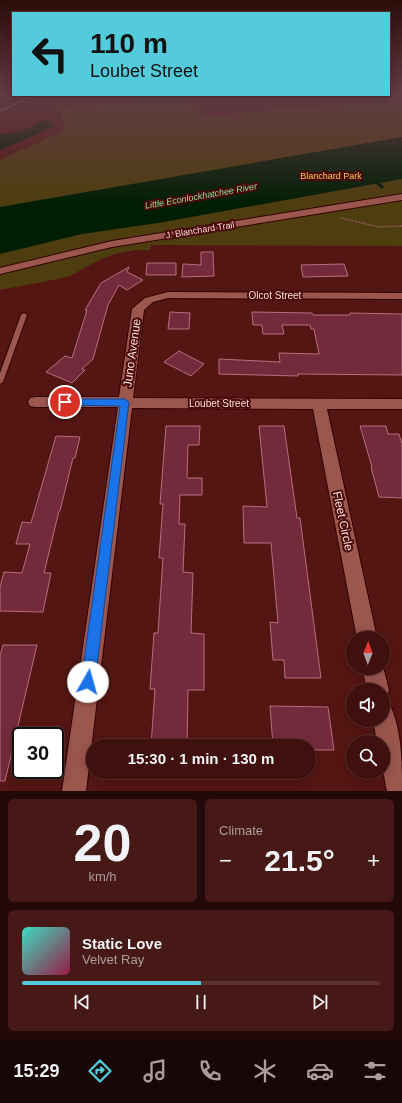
<!DOCTYPE html>
<meta charset="utf-8">
<style>
body{margin:0;font-family:Arial,sans-serif;background:#461917;color:#f1f3f6;height:100vh;display:flex;flex-direction:column;font-size:15px;white-space:nowrap}
*{box-sizing:border-box;margin:0}
p{font-size:13px;color:#ad9d9e}
.icon{flex:none;width:22px;height:22px;fill:none;stroke:currentColor;stroke-width:2;stroke-linecap:round;stroke-linejoin:round}
.map{position:relative;height:791px;overflow:hidden}
.sheet{display:flex;flex-direction:column;gap:8px;padding:8px;background:#230908;flex:1}
.sheet>*{flex:none}
.hud{position:absolute;left:12px;top:12px;width:378px;height:84px;border-radius:0px;box-shadow:0 2px 10px #0003,0 0 0 1px #58302e;background:#53cbdb;color:#111;overflow:hidden}
.needle{width:26px;rotate:1deg}
.controls{position:absolute;left:346px;top:631px;display:grid;gap:8px}
.controls a{display:grid;place-items:center;width:44px;height:44px;border-radius:50%;background:#3f100e;box-shadow:0 2px 10px #0003,0 0 0 1px #58302e;font-size:20px}
.speed{position:absolute;left:12px;top:727px;display:flex;gap:8px;font-size:20px;font-weight:700;text-align:center}
.speed>*{display:grid;place-content:center;width:52px;height:52px;border-radius:50%;background:#3f100e;box-shadow:0 2px 10px #0003,0 0 0 1px #58302e;line-height:1}
.speed .limit{border:2px solid #111;border-radius:6px;background:#fff;color:#111}
.pin{position:absolute;display:grid;place-items:center;width:34px;height:34px;color:#fff;margin:-17px;border:2px solid #fff;border-radius:50%;box-shadow:0 1px 4px #0007}
.me{position:absolute;width:44px;margin:-22px;rotate:7deg;stroke-linejoin:round;filter:drop-shadow(0 0 3px #0008)}
.turn{display:flex;align-items:center;gap:14px;height:84px;padding:0 12px;font-size:18px}
.turn .icon{width:52px;height:52px;stroke-width:2.5}
.turn b{display:block;font-size:28px;line-height:34px}
.big{font-size:30px;font-weight:700;line-height:1.1}
.sheet .card{flex:1;display:flex;flex-direction:column;justify-content:center;gap:6px;min-width:0;padding:0 14px;border-radius:6px;background:#461917}
.sheet .dial{align-items:center;gap:0}
.dial b{font-size:52px;line-height:1}
.song{display:flex;align-items:center;gap:12px}
.cover{width:48px;height:48px;border-radius:6px;background:linear-gradient(135deg,hsl(170 70% 55%),hsl(340 70% 35%))}
.played{height:4px;border-radius:2px;background:linear-gradient(90deg,#53cbdb 50%,#58302e 50%)}
.keys{display:flex;justify-content:space-around;direction:ltr}
.heat{display:flex;justify-content:space-between;align-items:center;font-size:22px;direction:ltr}
.sheet .tiles{flex:1;display:grid;gap:8px;grid-template-columns:1fr 1fr}
.card:last-child{grid-column:span 2}
.trip{position:absolute;left:86px;top:739px;width:230px;height:40px;border-radius:20px;background:#3f100e;box-shadow:0 2px 10px #0003,0 0 0 1px #58302e;font-weight:700;line-height:40px;text-align:center}
.dock{display:flex;height:64px;justify-content:space-around;align-items:center;background:#190606;color:#ad9d9e}
.dock .icon{width:28px;height:28px}
.dock .current{color:#53cbdb}
.dock b{font-size:18px;color:#f1f3f6}
.map>svg:first-child{display:block}
.green{fill:#4e3d0e}
.water{fill:#001e04}
.lines{fill:none;stroke-linecap:round;stroke-linejoin:round}
.stream{stroke:#001e04;stroke-width:3}
.building{fill:#742a3d;stroke:#b66e7c}
.service-casing{stroke:#310303;stroke-width:2}
.minor-casing{stroke:#310303;stroke-width:2}
.path{stroke:#8b5652;stroke-width:1.5;stroke-dasharray:2.5 1;stroke-linecap:butt}
.service{fill:#9b564e;fill-rule:evenodd}
.minor{fill:#9b564e;fill-rule:evenodd}
.route{fill:#1a73e8;stroke:#114b97}
.labels{text-anchor:middle;dominant-baseline:central;stroke-width:4;stroke-linejoin:round;paint-order:stroke}
.far-park-label{font-size:9px;fill:#f8cc5e;stroke:#480908}
.far-water-label{font-size:9px;font-style:italic;fill:#88e194;stroke:#480908}
.far-street-label{font-size:9px;fill:#feddd8;stroke:#480908}
.street-label{font-size:10px;fill:#feddd8;stroke:#480908}
.near-street-label{font-size:12px;fill:#feddd8;stroke:#480908}
</style>
<div class="map">
<svg width="402" height="791" viewBox="0 0 402 791">
<rect width="100%" height="100%" fill="#541612"/>
<!-- green -->
<polygon class="green" points="186,96 205,117 402,98 402,246 151,245 150,250 136,250 115,254 101,259 68,277 0,290 0,160 66,130 59,107"/>
<!-- water -->
<g class="water">
<path d="M43,120l10,2v5l-53,23v-16c19,-1 27,-4 43,-14z"/>
<polygon points="402,137 402,179 158,223 82,234 0,254 0,207"/>
</g>
<g class="lines">
<!-- stream -->
<polyline class="stream" points="374,180 382,187"/>
</g>
<!-- building -->
<g class="building">
<polygon points="201,252 213,252 214,276 182,277 183,264 201,265"/>
<polygon points="147,263 176,263 176,275 146,275"/>
<polygon points="344,264 348,276 303,277 301,265"/>
<polygon points="129,267 127,272 143,280 127,290 119,285 108,305 93,359 82,369 85,370 72,383 46,372 65,356 72,358 87,310 85,310 101,283"/>
<polygon points="170,312 190,313 189,329 168,329"/>
<polygon points="252,312 312,313 313,315 350,315 350,313 402,314 402,375 298,374 298,376 219,374 219,359 280,362 279,353 319,354 314,329 311,329 310,325 282,325 284,334 263,334 262,325 253,325"/>
<polygon points="179,351 204,364 191,376 164,362"/>
<polygon points="166,426 200,426 199,445 188,445 187,478 202,478 202,495 180,495 179,524 185,524 183,572 193,573 191,633 204,634 204,690 188,690 187,746 151,746 155,689 150,689 154,633 158,633 163,558 159,558 163,504 160,504"/>
<polygon points="259,426 284,426 297,518 300,518 321,678 285,678 284,660 273,660 270,622 278,623 271,543 244,543 243,506 267,507"/>
<polygon points="360,426 386,426 388,434 399,434 402,444 402,498 379,497 371,467 372,467"/>
<polygon points="56,436 80,437 75,458 73,458 60,511 59,511 44,573 51,573 43,612 0,611 0,587 4,572 22,573 30,544 16,544 22,522 31,523"/>
<polygon points="3,645 37,645 5,781 0,781 0,656"/>
<polygon points="270,706 328,707 334,750 309,750 309,746 273,746"/>
</g>
<g class="lines">
<!-- service casing -->
<g class="service-casing">
<polygon id="service" points="24,313 27,315 3,382 0,384 0,373 21,315"/>
</g>
<!-- minor casing -->
<g class="minor-casing">
<g id="minor">
<polygon points="31,95 39,95 0,113 0,109"/>
<polygon points="134,95 140,95 137,101 132,100"/>
<polygon points="239,95 246,95 243,97"/>
<polygon points="402,194 402,200 112,247 0,274 0,268 112,241"/>
<polygon points="168,292 402,293 402,299 168,298 153,302 144,310 133,398 402,399 402,409 327,409 377,638 357,638 313,409 132,408 86,791 62,791 118,407 35,407 30,406 28,402 30,398 35,397 119,397 132,309 145,298"/>
<polygon points="383,667 389,690 386,698 383,699 383,690 367,690 362,668 383,668"/>
<path d="M383,704l8,3c11,27 11,55 11,84h-15l-4,-20v-29h-6l-4,-22h10z"/>
</g>
</g>
<!-- path -->
<polyline class="path" points="341,218 379,227 402,226"/>
<!-- service -->
<use href="#service" class="service"/>
<!-- minor -->
<use href="#minor" class="minor"/>
</g>
<!-- sky -->
<linearGradient id="sky" x2="0" y2="1"><stop stop-color="#2e0c0a"/><stop offset="0.46" stop-color="#613c44"/><stop offset="1" stop-color="#613c44" stop-opacity="0"/></linearGradient>
<rect width="402" height="205" fill="url(#sky)"/>
<!-- route -->
<polygon class="route" points="65,399 125,399 129,402 95,682 93,687 88,689 83,687 81,682 120,406 65,405 60,402"/>
<g class="labels">
<!-- far-park labels -->
<g class="far-park-label">
<text x="331" y="176">Blanchard Park</text>
</g>
<!-- far-water labels -->
<g class="far-water-label">
<text transform="translate(201 196) rotate(-10)">Little Econlockhatchee River</text>
</g>
<!-- far-street labels -->
<g class="far-street-label">
<text transform="translate(200 230) rotate(-9)">J. Blanchard Trail</text>
</g>
<!-- street labels -->
<g class="street-label">
<text x="275" y="295">Olcot Street</text>
<text x="219" y="403">Loubet Street</text>
</g>
<!-- near-street labels -->
<g class="near-street-label">
<text transform="translate(132 353) rotate(-82)">Juno Avenue</text>
<text transform="translate(343 521) rotate(78)">Fleet Circle</text>
</g>
</g>
</svg>
<div class="controls">
<a><svg class="needle" viewBox="-14 -14 28 28"><path d="M0-13l5 13h-10z" fill="#e53935"/><path d="M0 13l5-13h-10z" fill="#ad9d9e"/></svg></a>
<a><svg class="icon" aria-label="sound" viewBox="0 0 24 24"><path d="M4 9h4l5-4v14l-5-4H4zM17 9q2 3 0 6"/></svg></a>
<a><svg class="icon" aria-label="search" viewBox="0 0 24 24"><circle cx="10" cy="10" r="6"/><path d="M15 15l6 6"/></svg></a>
</div>
<div class="speed"><div class="limit">30</div></div>
<div class="pin" style="left:65px;top:402px;background:#d93025"><svg class="icon" aria-label="arrive" viewBox="0 0 24 24"><path d="M6 21V4h12l-3 4 3 4H6"/></svg></div>
<svg class="me" style="left:88px;top:682px" viewBox="-20 -20 40 40"><circle r="19" fill="#fff"/><path d="M0-13L10 11 0 6-10 11z" fill="#1a73e8"/></svg>
<div class="trip">15:30 · 1 min · 130 m</div>
<div class="hud">
<div class="turn"><svg class="icon" aria-label="left" viewBox="0 0 24 24"><path d="M17 20v-9H6M10 6l-5 5 5 5"/></svg><div><b>110 m</b>Loubet Street</div></div>
</div>
</div>
<section class="sheet">
<div class="tiles">
<div class="card dial"><b>20</b><p>km/h</p></div>
<div class="card"><p>Climate</p>
<div class="heat"><a>−</a><b class="big">21.5°</b><a>+</a></div>
</div>
<div class="card">
<div class="song"><i class="cover"></i><div><b>Static Love</b><p>Velvet Ray</p></div></div>
<div class="played"></div>
<div class="keys"><svg class="icon" aria-label="previous" viewBox="0 0 24 24"><path d="M18 5L8 12l10 7zM5 5v14"/></svg><svg class="icon" aria-label="pause" viewBox="0 0 24 24"><path d="M8 5v14M16 5v14"/></svg><svg class="icon" aria-label="next" viewBox="0 0 24 24"><path d="M6 5l10 7-10 7zM19 5v14"/></svg></div>
</div>
</div>
</section>
<nav class="dock">
<b>15:29</b>
<svg class="icon current" aria-label="directions" viewBox="0 0 24 24"><path d="M12 3l9 9-9 9-9-9zM9 14v-3h6M13 9l2 2-2 2"/></svg>
<svg class="icon" aria-label="music" viewBox="0 0 24 24"><path d="M9 18V5l10-2v13"/><circle cx="6" cy="18" r="3"/><circle cx="16" cy="16" r="3"/></svg>
<svg class="icon" aria-label="phone" viewBox="0 0 24 24"><path d="M5 4h4l2 5-3 2q2 4 5 5l2-3 5 2v4C11 20 4 13 5 4z"/></svg>
<svg class="icon" aria-label="climate" viewBox="0 0 24 24"><path d="M12 3v18M4 7l16 10M4 17L20 7"/></svg>
<svg class="icon" aria-label="car" viewBox="0 0 24 24"><path d="M5 17H2v-5l4-1 3-4h7l3 4 3 1v5h-3M9 17h6M6 11h13"/><circle cx="7" cy="17" r="2"/><circle cx="17" cy="17" r="2"/></svg>
<svg class="icon" aria-label="filters" viewBox="0 0 24 24"><path d="M4 7h16M4 17h16"/><circle cx="9" cy="7" r="2"/><circle cx="15" cy="17" r="2"/></svg>
</nav>
